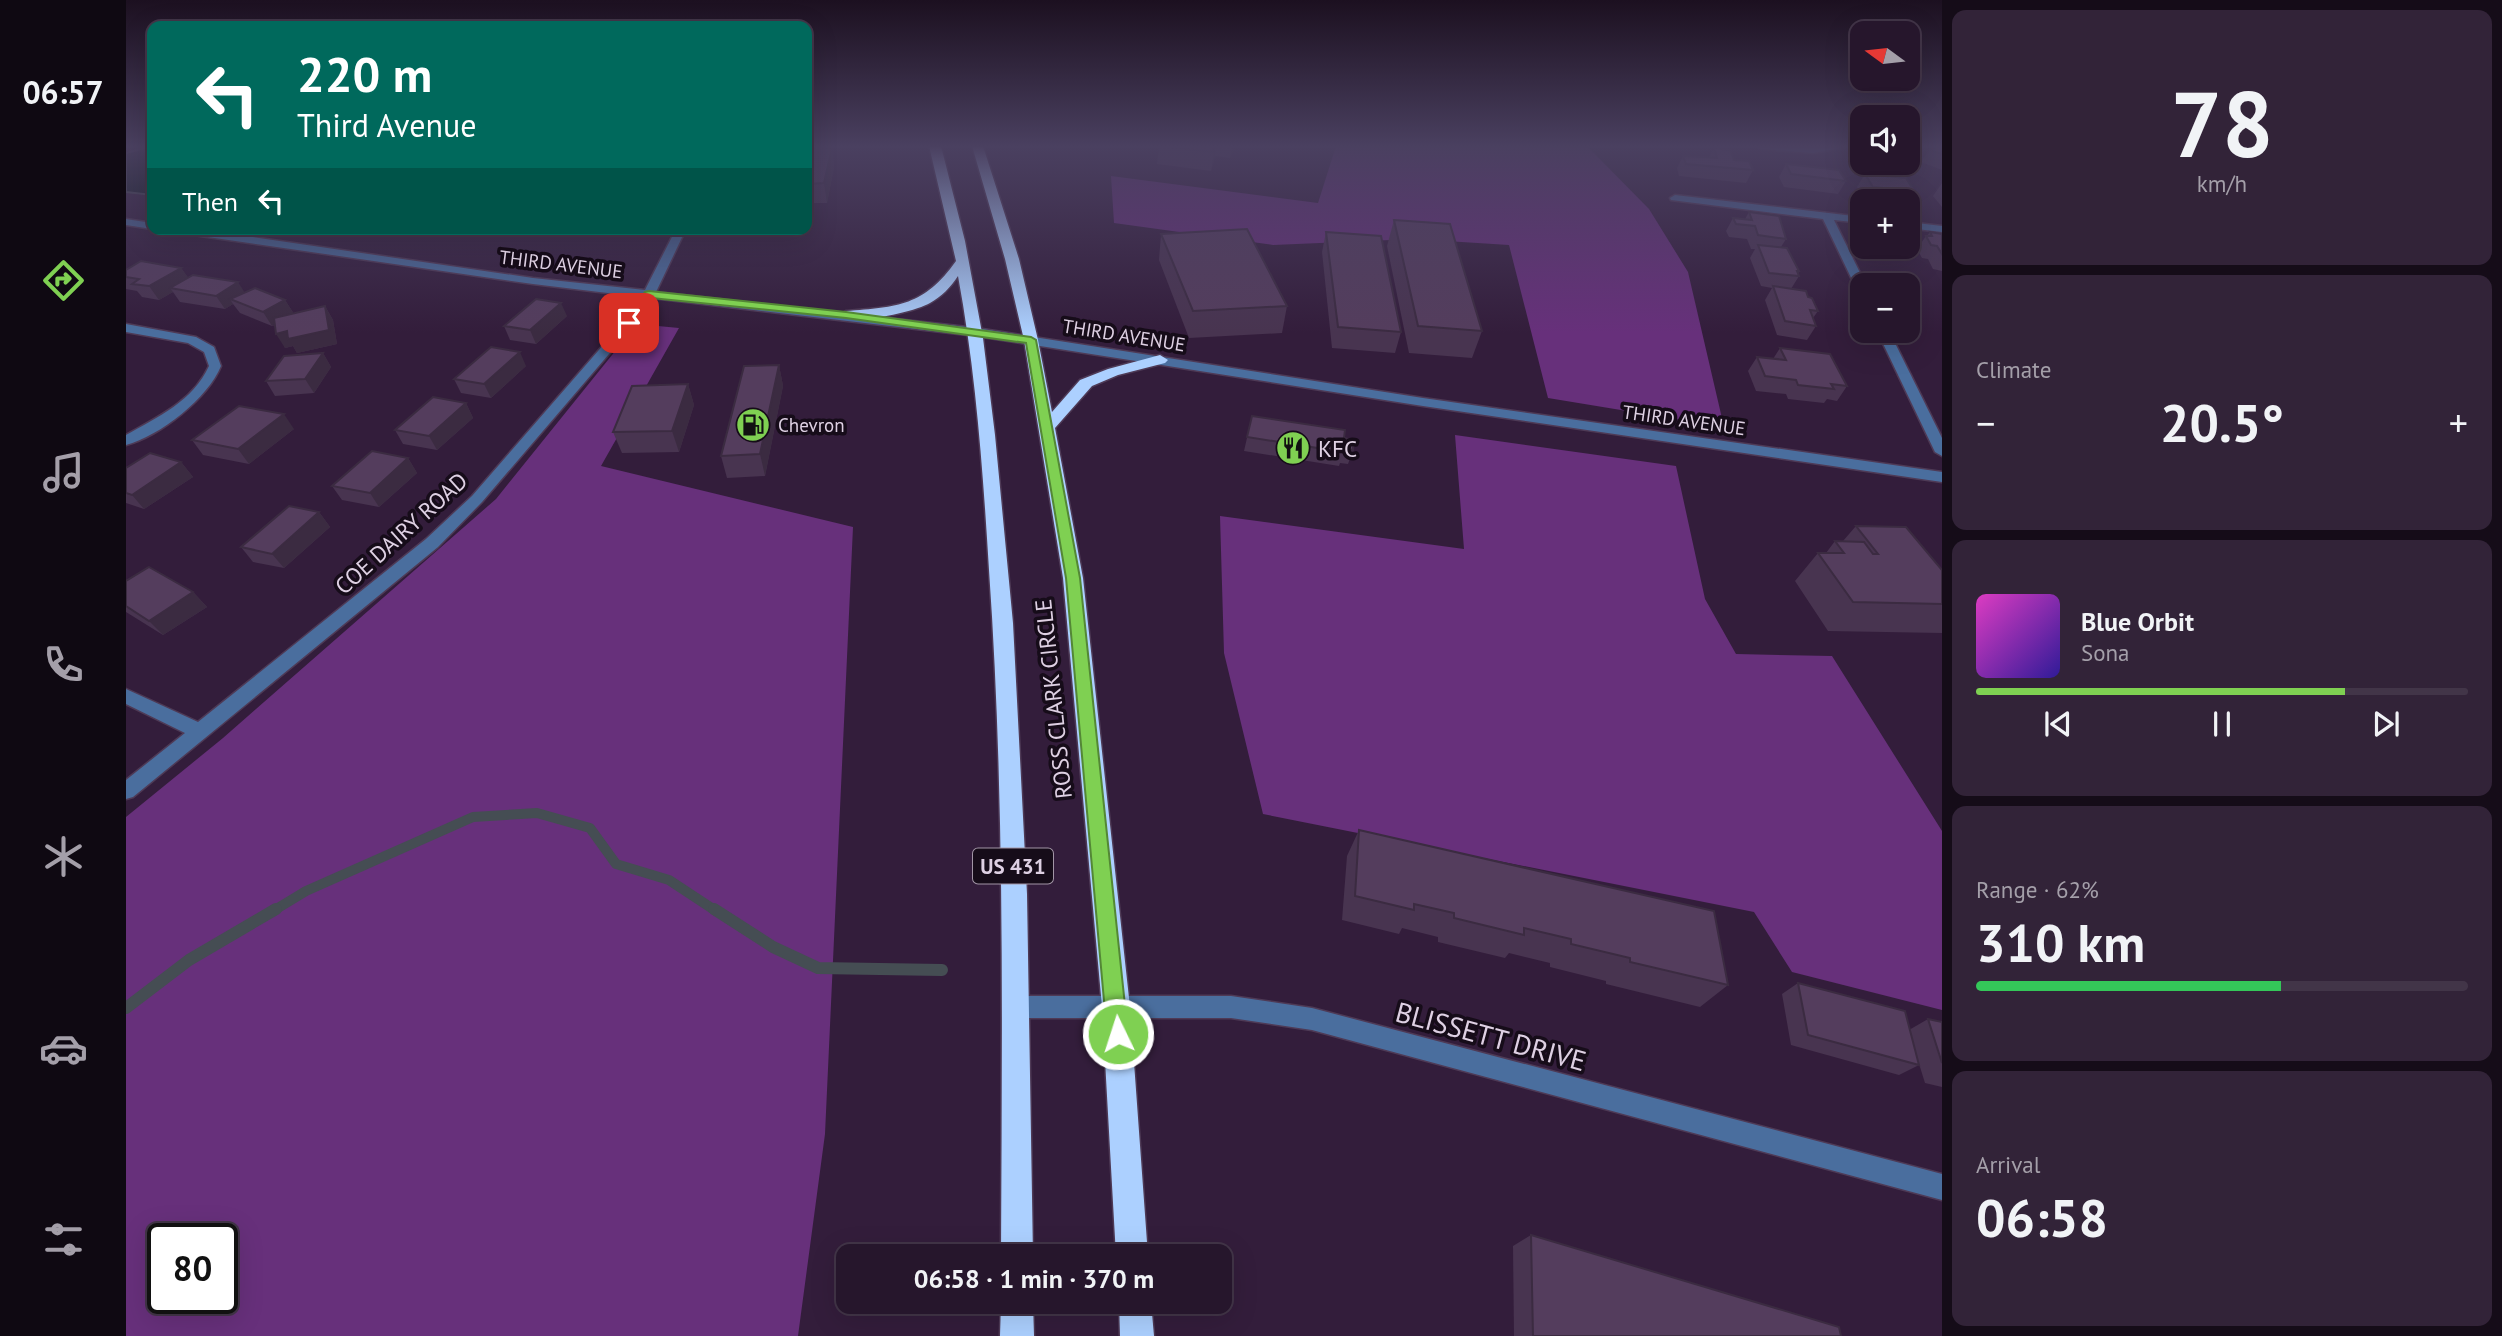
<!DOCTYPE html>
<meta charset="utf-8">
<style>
body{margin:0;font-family:"PT Sans",sans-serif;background:#322338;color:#f1f3f6;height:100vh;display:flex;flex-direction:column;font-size:26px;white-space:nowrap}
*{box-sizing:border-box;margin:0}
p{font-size:23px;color:#a49fa9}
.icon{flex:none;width:38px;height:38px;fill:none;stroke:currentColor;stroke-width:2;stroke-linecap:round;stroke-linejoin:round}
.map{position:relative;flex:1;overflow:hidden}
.panel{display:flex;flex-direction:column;gap:10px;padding:10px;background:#150c18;width:560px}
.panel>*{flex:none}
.top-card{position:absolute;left:21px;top:21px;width:665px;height:214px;border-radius:14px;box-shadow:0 7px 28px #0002,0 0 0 2px #423548;background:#00695c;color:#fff;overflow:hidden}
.needle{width:46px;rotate:285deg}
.tools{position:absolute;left:1724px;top:21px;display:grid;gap:14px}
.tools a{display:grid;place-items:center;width:70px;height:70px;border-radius:14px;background:#26162c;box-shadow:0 7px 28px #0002,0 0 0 2px #423548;font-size:35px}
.speed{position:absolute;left:21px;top:1223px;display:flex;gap:14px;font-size:35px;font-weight:700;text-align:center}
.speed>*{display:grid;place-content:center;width:91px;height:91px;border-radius:50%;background:#26162c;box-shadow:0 7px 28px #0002,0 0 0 2px #423548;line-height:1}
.speed .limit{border:4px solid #111;border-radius:10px;background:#fff;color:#111}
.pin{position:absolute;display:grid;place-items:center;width:60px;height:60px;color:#fff;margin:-30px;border-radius:14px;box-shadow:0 4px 10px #0006}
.me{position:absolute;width:77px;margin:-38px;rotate:356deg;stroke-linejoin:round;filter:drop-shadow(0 0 5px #0008)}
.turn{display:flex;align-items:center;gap:24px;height:147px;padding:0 35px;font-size:32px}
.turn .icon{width:91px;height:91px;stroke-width:2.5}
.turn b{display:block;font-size:49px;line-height:60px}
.then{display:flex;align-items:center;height:66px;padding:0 35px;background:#0003;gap:14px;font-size:26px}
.big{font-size:52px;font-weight:700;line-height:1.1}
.panel .card{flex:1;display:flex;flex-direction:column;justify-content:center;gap:10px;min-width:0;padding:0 24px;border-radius:14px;background:#322338}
.panel .dial{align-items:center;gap:0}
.dial b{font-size:91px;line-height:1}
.song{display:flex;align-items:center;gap:21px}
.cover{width:84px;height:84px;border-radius:10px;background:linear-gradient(135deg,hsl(310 70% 55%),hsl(250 70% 35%))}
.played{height:7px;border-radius:4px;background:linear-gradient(90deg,#7fd052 75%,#423548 75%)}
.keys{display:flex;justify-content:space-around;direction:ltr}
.heat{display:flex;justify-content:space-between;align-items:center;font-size:38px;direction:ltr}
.charge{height:10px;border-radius:5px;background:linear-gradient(90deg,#34c759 62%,#423548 0)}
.trip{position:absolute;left:710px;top:1244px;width:396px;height:70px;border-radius:14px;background:#26162c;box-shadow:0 7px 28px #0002,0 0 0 2px #423548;font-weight:700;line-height:70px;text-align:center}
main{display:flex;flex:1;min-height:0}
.menu{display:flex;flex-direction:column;width:126px;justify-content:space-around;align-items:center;background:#0f0912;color:#a49fa9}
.menu .icon{width:49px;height:49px}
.menu .active{color:#7fd052}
.menu b{font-size:32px;color:#f1f3f6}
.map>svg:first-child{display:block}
.forest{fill:#67307b;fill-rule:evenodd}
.water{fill:#031515;stroke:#454d53;stroke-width:2}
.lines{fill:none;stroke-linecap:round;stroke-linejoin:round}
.stream-far1{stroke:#454d53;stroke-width:10}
.stream{stroke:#454d53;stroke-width:12}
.minor-casing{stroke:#4e3a56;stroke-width:3}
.highway-casing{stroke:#4e3a56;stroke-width:3}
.minor{fill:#4a6e9e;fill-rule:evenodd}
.highway{fill:#acd0ff;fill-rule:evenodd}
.wall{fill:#483450}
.shaded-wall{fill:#3b2b41}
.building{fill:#543d5d;stroke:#3b2b41;stroke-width:2}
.route{fill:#7fd052;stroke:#538735;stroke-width:2}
.labels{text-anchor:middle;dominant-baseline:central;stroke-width:7;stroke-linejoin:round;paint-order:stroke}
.far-street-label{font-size:19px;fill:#ded0e3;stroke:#160c19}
.far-poi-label{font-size:19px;fill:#ded0e3;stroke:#160c19;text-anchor:start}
.shield{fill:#160c19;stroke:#a295a6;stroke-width:2}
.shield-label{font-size:21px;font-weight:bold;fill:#ded0e3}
.poi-label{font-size:23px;fill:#ded0e3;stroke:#160c19;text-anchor:start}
.street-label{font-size:23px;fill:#ded0e3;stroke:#160c19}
.near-street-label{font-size:28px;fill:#ded0e3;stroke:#160c19}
</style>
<main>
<nav class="menu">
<b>06:57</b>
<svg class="icon active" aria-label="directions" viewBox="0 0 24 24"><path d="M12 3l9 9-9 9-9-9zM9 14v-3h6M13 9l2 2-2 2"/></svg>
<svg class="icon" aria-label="music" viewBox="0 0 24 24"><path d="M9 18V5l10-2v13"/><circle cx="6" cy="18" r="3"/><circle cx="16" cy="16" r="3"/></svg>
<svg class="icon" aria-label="phone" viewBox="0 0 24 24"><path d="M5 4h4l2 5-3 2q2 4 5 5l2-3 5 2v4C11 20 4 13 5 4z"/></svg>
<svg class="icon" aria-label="climate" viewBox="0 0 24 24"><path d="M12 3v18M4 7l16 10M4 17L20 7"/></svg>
<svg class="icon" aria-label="car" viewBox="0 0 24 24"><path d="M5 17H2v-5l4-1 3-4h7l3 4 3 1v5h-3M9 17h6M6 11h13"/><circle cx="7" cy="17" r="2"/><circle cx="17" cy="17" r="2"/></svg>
<svg class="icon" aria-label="filters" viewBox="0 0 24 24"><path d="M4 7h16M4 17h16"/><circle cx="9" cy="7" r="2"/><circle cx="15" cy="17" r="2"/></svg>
</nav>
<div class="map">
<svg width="1816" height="1336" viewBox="0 0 1816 1336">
<rect width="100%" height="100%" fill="#331d3b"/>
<!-- forest -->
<g class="forest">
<polygon points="1210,146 1461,146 1523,209 1562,272 1598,427 1422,398 1383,245 1288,239 1147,245 988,223 985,176 1192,203"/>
<path d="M511,324l42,4 -78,138 252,61 -28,607 -27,202h-672v-519l97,-79 273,-239zM37,1239h59v59h-59z"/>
<polygon points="1329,435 1550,466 1579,599 1610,654 1706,656 1816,831 1816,1010 1666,972 1628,912 1137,814 1098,653 1094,516 1338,549"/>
</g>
<!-- water -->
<polygon class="water" points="26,146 26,195 0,192 0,153"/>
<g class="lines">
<!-- stream-far1 -->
<polyline class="stream-far1" points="147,911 180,891 347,817 411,813 464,828 490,864 543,880 590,911"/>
<!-- stream -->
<g class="stream">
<polyline points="588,909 647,947 692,968 816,970"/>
<polyline points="0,1008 63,960 150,909"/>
</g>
<!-- minor casing -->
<g class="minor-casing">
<g id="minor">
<polygon points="1631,146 1727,146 1687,153 1636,149"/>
<polygon points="1549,195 1736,217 1736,223 1708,220 1740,285 1736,285 1736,291 1730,288 1697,219 1545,200 1544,198"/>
<polygon points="0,219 26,223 26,229 0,225"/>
<polygon points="1782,222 1816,226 1816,232 1782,228"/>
<polygon points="42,229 71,229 407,278 519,290 550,229 560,229 530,292 850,328 1297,398 1816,472 1816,482 1297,406 850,336 526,298 507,326 356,502 312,547 7,797 0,799 0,780 59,733 0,704 0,689 72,722 300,539 346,496 499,320 515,297 407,284 47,232"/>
<path d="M0,324l70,13 18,10 7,19c-13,32 -61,70 -95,79v-10c32,-18 67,-34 83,-69l-5,-14 -16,-9 -62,-11z"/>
<polygon points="1751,331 1763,331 1816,438 1816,456 1809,452"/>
<polygon points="890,996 1105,996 1186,1008 1816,1174 1816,1200 1186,1030 1105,1018 890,1018 882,1015 879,1007 882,999"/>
</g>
</g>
<!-- highway casing -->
<g class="highway-casing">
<g id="highway">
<path d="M803,146h12l24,95 18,97 12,97 18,188 14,271 6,362h-32c1,-229 4,-458 -12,-686 -6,-98 -13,-197 -31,-294 -7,11 -17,21 -28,27 -15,9 -79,23 -91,12l7,-4c52,-4 78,-5 110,-50z"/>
<polygon points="846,146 857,146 893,259 912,340 926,412 954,380 982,369 1034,355 1042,360 1039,363 992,375 966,386 929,428 957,578 1004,1007 1022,1256 990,1256 976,1007 937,578 898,340 879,259"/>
<polygon points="875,1302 907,1302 908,1336 874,1336"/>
<polygon points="993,1302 1025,1302 1028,1336 994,1336"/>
</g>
</g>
<!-- minor -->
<use href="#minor" class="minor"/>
<!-- highway -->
<use href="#highway" class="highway"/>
</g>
<!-- wall -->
<g class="wall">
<polygon points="681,146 706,148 708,167 701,203 681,203"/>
<polygon points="1033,146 1109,146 1104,158 1089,156 1085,171 1031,164"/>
<polygon points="1816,146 1816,170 1795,162 1803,150"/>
<polygon points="1588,148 1627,170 1620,183 1553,176 1551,168 1557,156 1583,157"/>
<polygon points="1660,164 1720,181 1712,194 1658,187 1653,177"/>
<polygon points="1739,174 1788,191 1781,201 1753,201 1739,200 1731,187"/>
<polygon points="1816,183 1816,207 1807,196"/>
<polygon points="1623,212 1660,239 1655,247 1673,271 1672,274 1673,276 1665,289 1682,297 1692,311 1687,318 1690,326 1681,340 1651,335 1639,300 1646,288 1635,286 1624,258 1629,249 1625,249 1621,239 1603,237 1600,231 1607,218 1619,219"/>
<polygon points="1268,220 1356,331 1346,358 1283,353 1261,246"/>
<polygon points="1200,232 1275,332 1269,353 1206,348 1196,252"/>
<polygon points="1804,232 1816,234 1816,271 1807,269 1802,259 1796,258 1791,249 1800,236 1801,236"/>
<polygon points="1035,234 1161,306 1156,333 1063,338 1033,260"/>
<polygon points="55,268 62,278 119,293 159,300 168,314 199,306 207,320 211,344 171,353 167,346 159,348 149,325 146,326 114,313 107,304 99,309 54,302 47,292 33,300 16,297 11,291 0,289 0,270"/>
<polygon points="441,316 410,344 384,340 378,326"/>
<polygon points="1654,348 1721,386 1711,401 1701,399 1698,403 1662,399 1660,394 1630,391 1622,371 1631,357 1647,359"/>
<polygon points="197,353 205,367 188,393 149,396 140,381"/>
<polygon points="653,365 657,386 639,476 601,478 595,456"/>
<polygon points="400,366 365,398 335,393 328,379"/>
<polygon points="562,384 568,405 553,452 496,453 487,432"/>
<polygon points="340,403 347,418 311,450 277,444 269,430"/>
<polygon points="1126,416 1218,438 1227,450 1222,464 1214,463 1213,466 1118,451"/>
<polygon points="168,429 123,464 77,455 66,440"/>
<polygon points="282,458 291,473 253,507 216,500 206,486"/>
<polygon points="55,462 67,477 18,509 0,503 0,468"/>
<polygon points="193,512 204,527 158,568 127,562 115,547"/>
<polygon points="1730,526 1816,570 1816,633 1702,631 1669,581 1692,553 1700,553 1709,541 1717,541"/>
<polygon points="0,581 67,592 81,607 37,635 0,612"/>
<polygon points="1233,830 1602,985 1574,1007 1480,984 1480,981 1424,967 1424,963 1383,953 1379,958 1312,942 1312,937 1276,928 1273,934 1216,920 1221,856"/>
<polygon points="1672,983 1783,1030 1802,1019 1816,1022 1816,1087 1799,1083 1789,1051 1793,1065 1773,1075 1665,1045 1656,994"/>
<polygon points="1405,1235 1715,1336 1388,1336 1387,1246"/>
</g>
<!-- shaded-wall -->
<g class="shaded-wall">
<polygon points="1089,146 1090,146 1089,156 1085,171"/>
<polygon points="1106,146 1109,146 1104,158"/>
<polygon points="706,148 708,167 701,203 698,183"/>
<polygon points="55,268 65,281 44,288 47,292 33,300 23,286"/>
<polygon points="112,282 121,296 104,299 107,304 99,309 90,296"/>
<polygon points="159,300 168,314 146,326 137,312"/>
<polygon points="435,303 441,316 410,344 404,330"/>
<polygon points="199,306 207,320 211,344 171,353 167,346 159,348 150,334"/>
<polygon points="394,352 400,366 365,398 358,384"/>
<polygon points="197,353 205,367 188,393 179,379"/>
<polygon points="653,365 657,386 639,476 634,454"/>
<polygon points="562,384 568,405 553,452 546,431"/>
<polygon points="340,403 347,418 311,450 303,436"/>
<polygon points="158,414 168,429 123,464 112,449"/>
<polygon points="282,458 291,473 253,507 244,493"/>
<polygon points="55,462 67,477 18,509 6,495"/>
<polygon points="193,512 204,527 158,568 146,554"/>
<polygon points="67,592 81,607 37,635 23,621"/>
</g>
<!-- building -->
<g class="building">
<polygon points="681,146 706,148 698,183 681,184"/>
<polygon points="1034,146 1089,146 1087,152"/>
<polygon points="1813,146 1816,146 1816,154 1803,150"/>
<polygon points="1588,148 1604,150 1608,160 1623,161 1627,170 1560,164 1557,156 1591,158"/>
<polygon points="1660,164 1713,170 1720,181 1665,174"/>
<polygon points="1739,174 1780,178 1788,191 1747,187"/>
<polygon points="1623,212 1653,216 1660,239 1632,235 1629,226 1610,224 1607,218 1626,220"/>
<polygon points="1268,220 1324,224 1356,331 1292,326"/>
<polygon points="1121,229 1161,306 1067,311 1035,234"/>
<polygon points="1200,232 1255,236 1275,332 1212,327"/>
<polygon points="1804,232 1816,234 1816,254 1811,246 1805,245 1800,236 1806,236"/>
<polygon points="1632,245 1661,248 1673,271 1671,271 1673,276 1643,273"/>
<polygon points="15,261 55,268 23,286 6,284 13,279 0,277 0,270"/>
<polygon points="67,275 112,282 90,296 44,288"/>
<polygon points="1647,286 1680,291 1682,297 1686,298 1692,311 1684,310 1690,326 1659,321"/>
<polygon points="129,288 159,300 137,312 104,299"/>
<polygon points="410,299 435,303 404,330 378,326"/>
<polygon points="199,306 203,330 162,339 161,331 150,334 148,318"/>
<polygon points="365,347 394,352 358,384 328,379"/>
<polygon points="1654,348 1704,354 1721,386 1705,384 1708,389 1672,385 1670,380 1639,376 1631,357 1660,360"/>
<polygon points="197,353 179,379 140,381 158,356"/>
<polygon points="653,365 634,454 595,456 618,366"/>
<polygon points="562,384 546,431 487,432 506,386"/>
<polygon points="307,397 340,403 303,436 269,430"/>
<polygon points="113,406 158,414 112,449 66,440"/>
<polygon points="1126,416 1219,430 1218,438 1227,440 1227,450 1217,448 1217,452 1121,437"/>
<polygon points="246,451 282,458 244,493 206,486"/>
<polygon points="24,453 55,462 6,495 0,493 0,468"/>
<polygon points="163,506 193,512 146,554 115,547"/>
<polygon points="1730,526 1780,527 1816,570 1816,604 1727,602 1692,553 1718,553 1709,541 1738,542 1747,554 1752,554"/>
<polygon points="23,567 67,592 23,621 0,606 0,581"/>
<polygon points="1233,830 1588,911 1602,985 1504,962 1504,958 1445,944 1445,939 1398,928 1398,935 1328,918 1328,913 1288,904 1288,910 1229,896"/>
<polygon points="1672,983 1779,1011 1793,1065 1682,1035"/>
<polygon points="1802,1019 1816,1022 1816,1063"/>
<polygon points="1405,1235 1713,1327 1715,1336 1407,1336"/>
</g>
<!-- sky -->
<linearGradient id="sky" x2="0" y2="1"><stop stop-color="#1c1020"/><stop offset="0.44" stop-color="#4a4060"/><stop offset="1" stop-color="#4a4060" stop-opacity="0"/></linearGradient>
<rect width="1816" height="333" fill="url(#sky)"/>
<!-- route -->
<polygon class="route" points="523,291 720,312 905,337 910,340 954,578 1002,1034 999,1042 992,1045 984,1042 981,1034 940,578 900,343 720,318 526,298 507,326 499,326 497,323 519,292"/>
<!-- icons -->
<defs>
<g id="fuel-disc" transform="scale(1.75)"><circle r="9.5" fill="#7fd052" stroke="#160c19"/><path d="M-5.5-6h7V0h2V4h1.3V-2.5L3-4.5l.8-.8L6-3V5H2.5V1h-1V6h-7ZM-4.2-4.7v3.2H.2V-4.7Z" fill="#111"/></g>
<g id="restaurant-disc" transform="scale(1.75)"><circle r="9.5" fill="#7fd052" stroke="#160c19"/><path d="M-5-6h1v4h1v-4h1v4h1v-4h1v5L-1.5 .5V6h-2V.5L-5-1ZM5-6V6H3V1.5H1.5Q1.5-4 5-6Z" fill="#111"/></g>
</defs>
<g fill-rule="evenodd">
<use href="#fuel-disc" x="627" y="425"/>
<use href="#restaurant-disc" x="1167" y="448"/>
</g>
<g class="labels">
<!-- far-street labels -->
<g class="far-street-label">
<text transform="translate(435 264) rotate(7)">THIRD AVENUE</text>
<text transform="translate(998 335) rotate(9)">THIRD AVENUE</text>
<text transform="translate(1558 420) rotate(8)">THIRD AVENUE</text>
</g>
<!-- far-poi labels -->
<g class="far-poi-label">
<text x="652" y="425">Chevron</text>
</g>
<!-- shield labels -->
<rect class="shield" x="847" y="848.5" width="80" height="35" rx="5"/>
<g class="shield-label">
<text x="887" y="866">US 431</text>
</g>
<!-- poi labels -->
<g class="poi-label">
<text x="1192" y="448">KFC</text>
</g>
<!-- street labels -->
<g class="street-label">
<text transform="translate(275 533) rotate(-42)">COE DAIRY ROAD</text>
<text transform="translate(927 699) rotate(-96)">ROSS CLARK CIRCLE</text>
</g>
<!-- near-street labels -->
<g class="near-street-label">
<text transform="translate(1365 1036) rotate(15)">BLISSETT DRIVE</text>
</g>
</g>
</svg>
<div class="tools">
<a><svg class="needle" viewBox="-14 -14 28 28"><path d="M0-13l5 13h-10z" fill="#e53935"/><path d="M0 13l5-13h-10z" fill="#a49fa9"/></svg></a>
<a><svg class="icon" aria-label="sound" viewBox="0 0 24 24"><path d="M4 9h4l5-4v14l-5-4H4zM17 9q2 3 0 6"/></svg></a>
<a>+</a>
<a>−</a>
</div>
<div class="speed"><div class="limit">80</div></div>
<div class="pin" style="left:503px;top:323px;background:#d93025"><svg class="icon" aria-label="arrive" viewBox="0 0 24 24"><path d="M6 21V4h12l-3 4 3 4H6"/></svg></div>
<svg class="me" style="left:992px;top:1034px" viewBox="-20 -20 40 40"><circle r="17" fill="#7fd052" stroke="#fff" stroke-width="3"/><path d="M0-11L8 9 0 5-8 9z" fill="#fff"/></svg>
<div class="trip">06:58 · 1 min · 370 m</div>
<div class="top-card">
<div class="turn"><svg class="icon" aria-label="left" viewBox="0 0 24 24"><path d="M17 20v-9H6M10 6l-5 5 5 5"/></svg><div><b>220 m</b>Third Avenue</div></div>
<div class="then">Then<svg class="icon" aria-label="left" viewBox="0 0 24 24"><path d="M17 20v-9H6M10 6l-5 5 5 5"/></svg></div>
</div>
</div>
<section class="panel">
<div class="card dial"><b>78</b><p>km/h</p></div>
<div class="card"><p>Climate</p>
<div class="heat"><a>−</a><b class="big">20.5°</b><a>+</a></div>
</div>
<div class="card">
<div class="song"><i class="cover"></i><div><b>Blue Orbit</b><p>Sona</p></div></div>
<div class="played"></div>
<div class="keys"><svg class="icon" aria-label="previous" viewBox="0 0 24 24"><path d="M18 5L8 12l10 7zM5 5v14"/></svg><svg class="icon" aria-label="pause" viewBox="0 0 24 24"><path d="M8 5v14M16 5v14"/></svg><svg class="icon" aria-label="next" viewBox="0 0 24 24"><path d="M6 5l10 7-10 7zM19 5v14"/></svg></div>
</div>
<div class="card"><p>Range · 62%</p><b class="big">310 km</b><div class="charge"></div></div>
<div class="card"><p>Arrival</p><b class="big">06:58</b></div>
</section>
</main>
